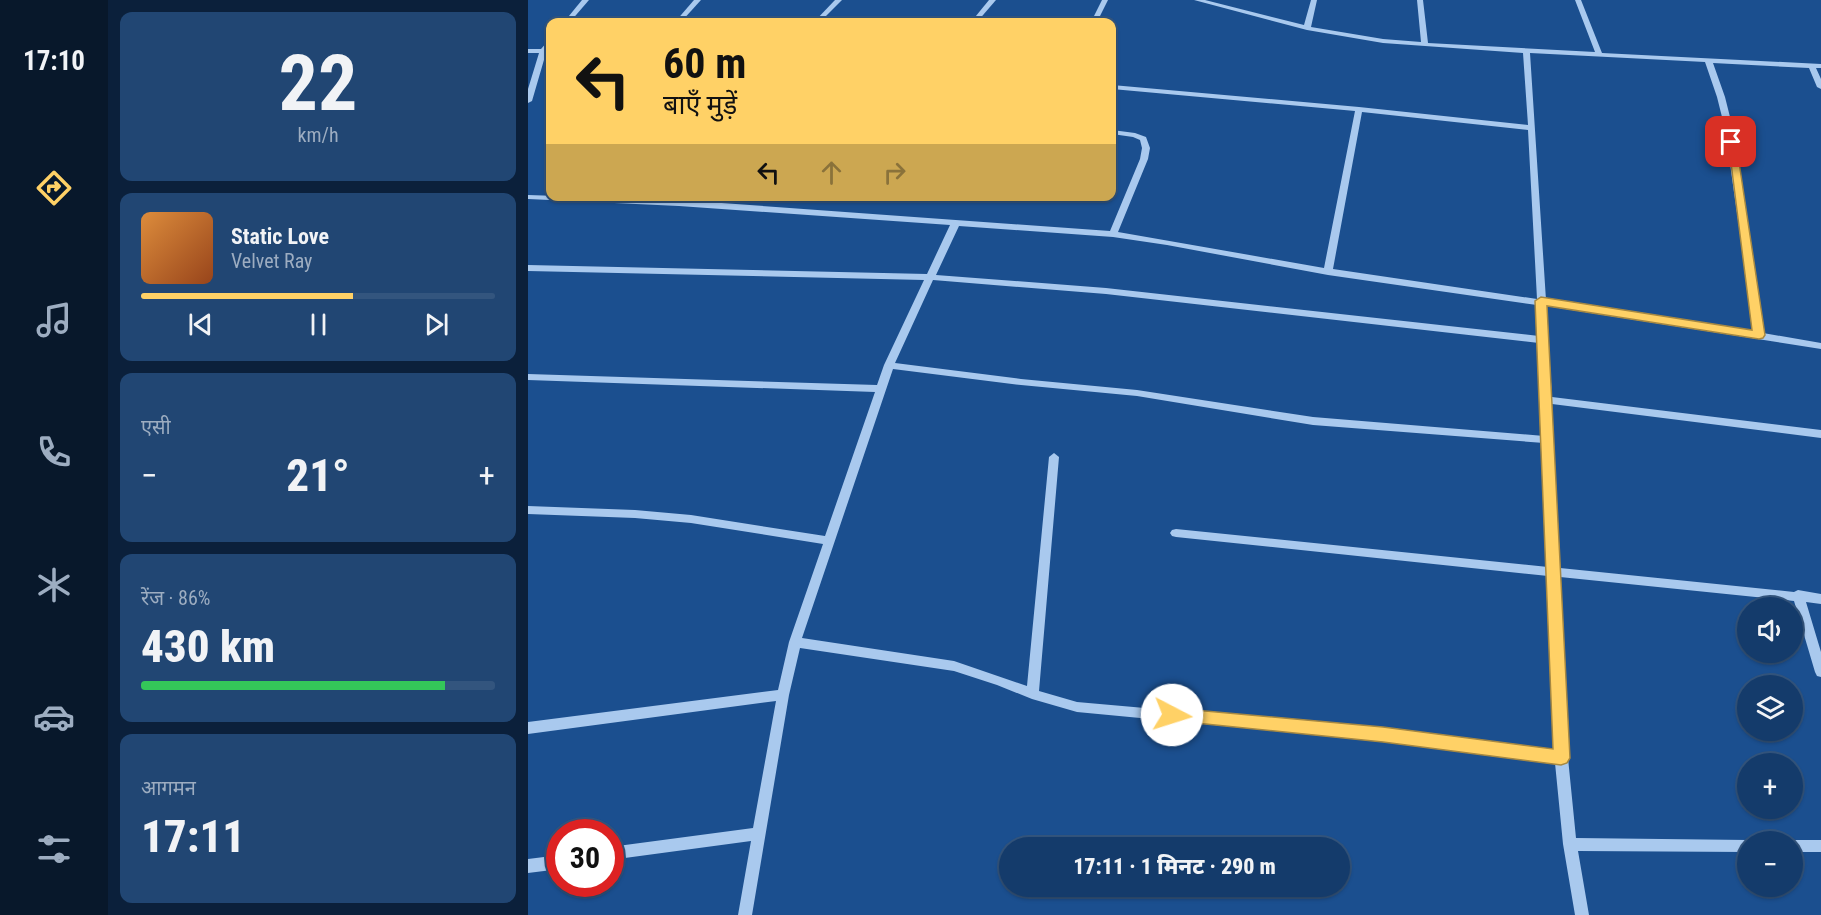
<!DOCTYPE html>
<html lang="hi">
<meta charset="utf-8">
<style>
body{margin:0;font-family:"Roboto Condensed","Noto Sans Devanagari",sans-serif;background:#214673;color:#f1f3f6;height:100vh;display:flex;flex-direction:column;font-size:22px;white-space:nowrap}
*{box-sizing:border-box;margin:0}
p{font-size:20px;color:#9dadc1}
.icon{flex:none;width:33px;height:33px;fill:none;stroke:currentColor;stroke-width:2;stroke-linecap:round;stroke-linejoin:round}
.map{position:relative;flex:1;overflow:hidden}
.panel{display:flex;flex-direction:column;gap:12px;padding:12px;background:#0b203b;width:420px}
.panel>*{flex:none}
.guide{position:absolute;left:18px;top:18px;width:570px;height:183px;border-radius:12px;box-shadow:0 2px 4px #0004,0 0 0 2px #33557e;background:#ffd166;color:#111;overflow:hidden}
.controls{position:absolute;left:1209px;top:597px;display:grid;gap:12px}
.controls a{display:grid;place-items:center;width:66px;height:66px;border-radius:50%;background:#143b6b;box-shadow:0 2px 4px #0004,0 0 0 2px #33557e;font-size:30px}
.speed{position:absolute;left:18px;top:819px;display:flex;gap:12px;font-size:30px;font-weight:700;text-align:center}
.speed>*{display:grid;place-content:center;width:78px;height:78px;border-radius:50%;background:#143b6b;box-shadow:0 2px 4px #0004,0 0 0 2px #33557e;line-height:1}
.speed .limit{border:9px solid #d22;background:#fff;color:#111}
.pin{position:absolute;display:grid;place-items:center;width:51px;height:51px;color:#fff;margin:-26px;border-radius:12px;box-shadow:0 3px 9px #0006}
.me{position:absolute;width:66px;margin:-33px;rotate:95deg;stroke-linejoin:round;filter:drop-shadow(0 0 4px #0008)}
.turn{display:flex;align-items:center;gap:21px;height:126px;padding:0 18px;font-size:27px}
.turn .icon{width:78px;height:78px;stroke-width:2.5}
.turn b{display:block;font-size:42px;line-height:51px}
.lanes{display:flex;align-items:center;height:57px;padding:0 18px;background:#0003;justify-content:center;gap:30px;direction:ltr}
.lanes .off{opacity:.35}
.big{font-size:45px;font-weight:800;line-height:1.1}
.panel .card{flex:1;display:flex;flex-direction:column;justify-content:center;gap:9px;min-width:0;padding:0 21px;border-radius:12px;background:#214673}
.panel .dial{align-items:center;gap:0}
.dial b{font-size:78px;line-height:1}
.song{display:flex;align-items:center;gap:18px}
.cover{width:72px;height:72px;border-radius:9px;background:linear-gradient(135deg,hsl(30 70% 55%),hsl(20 70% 35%))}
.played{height:6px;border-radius:3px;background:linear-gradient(90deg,#ffd166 60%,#33557e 60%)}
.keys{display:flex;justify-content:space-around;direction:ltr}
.heat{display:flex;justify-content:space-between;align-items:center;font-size:33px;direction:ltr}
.charge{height:9px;border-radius:4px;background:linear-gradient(90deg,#34c759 86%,#33557e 0)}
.trip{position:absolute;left:471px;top:837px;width:351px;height:60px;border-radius:30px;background:#143b6b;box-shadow:0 2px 4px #0004,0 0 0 2px #33557e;font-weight:800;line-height:60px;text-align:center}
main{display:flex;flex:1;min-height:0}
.tabs{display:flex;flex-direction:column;width:108px;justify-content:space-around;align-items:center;background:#08182b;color:#9dadc1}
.tabs .icon{width:42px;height:42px}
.tabs .on{color:#ffd166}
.tabs b{font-size:27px;color:#f1f3f6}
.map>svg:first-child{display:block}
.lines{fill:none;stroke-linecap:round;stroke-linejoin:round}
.minor{fill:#a9c9ee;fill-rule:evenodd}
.route{fill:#ffd166;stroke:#a68842;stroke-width:1.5}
</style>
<main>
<nav class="tabs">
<b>17:10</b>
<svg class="icon on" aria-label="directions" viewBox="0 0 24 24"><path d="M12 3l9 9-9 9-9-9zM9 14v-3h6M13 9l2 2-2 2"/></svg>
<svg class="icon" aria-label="music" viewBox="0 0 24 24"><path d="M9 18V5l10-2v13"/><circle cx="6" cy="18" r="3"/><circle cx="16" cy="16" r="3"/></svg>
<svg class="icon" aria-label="phone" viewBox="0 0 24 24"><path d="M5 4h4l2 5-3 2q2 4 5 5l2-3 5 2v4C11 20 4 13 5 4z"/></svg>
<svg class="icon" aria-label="climate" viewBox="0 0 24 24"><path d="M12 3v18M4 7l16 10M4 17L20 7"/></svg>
<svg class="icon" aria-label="car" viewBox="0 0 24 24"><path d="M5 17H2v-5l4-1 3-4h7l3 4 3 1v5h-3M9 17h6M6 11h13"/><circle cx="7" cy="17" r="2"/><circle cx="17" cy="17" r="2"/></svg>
<svg class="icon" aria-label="filters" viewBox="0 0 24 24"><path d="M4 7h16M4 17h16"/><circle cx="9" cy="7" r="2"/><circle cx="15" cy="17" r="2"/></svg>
</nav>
<section class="panel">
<div class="card dial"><b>22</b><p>km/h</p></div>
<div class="card">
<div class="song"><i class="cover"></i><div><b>Static Love</b><p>Velvet Ray</p></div></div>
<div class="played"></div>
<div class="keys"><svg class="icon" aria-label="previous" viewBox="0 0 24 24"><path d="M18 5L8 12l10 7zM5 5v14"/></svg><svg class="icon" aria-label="pause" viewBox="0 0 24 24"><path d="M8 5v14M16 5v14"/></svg><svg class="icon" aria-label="next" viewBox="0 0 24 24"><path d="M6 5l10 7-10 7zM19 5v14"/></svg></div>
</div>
<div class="card"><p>एसी</p>
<div class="heat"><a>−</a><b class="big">21°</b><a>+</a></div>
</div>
<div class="card"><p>रेंज · 86%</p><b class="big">430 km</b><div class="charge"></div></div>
<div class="card"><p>आगमन</p><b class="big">17:11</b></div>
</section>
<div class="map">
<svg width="1293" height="915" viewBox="0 0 1293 915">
<rect width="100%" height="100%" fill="#1b4f8f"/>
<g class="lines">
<!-- minor -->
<g class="minor">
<polygon points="54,0 61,0 42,22 36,22"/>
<polygon points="166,0 173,0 153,22 147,22"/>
<polygon points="307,0 314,0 292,22 286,22"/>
<polygon points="461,0 468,0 449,22 443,22"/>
<polygon points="574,0 580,0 569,22 563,22"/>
<path d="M666,0h11l99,25 7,-25h6l-6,27 72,12 38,3 -4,-42h6l5,43 167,9 -20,-52h6l21,53 219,11v4h-5l5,11v10l-4,-2 -8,-19 -96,-5 12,34 8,32 30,204 58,10v6l-275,-43 6,91 269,33v8l-269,-34 8,164 234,24 4,-2 23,4v10l-15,-2 15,50v25l-4,-1 -2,-4 -21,-71 -234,-24 8,181 8,80 172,2 5,2h-5v10l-170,-1 11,64h-14l-12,-71 -8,-81 -172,-22 -306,-29 -45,-13 -35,-14 -43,-14 -154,-23 -11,47 -37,220h-14l13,-74 -141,19v-13l143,-19 23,-127 -248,33v-12l250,-32 11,-48 34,-98 -132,-21 -56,-5 -107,-4v-8l107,4 56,5 134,21 50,-144 -347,-12v-6l349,11 7,-20 40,-85 -396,-9v-6l399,9 23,-49 -271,-19 -151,-7v-4l151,5 431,31 30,-72 2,-11 -2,-8 -7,-3 -21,-3v-4l23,3 11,4 4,11 -2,11 -30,73 206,36 31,-157 -243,-22v-4l247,22 169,18 -5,-72 -140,-10 -76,-13zM1002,53l175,9 12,35 8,32 29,203 -208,-32zM834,112l166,18 9,169 -204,-30zM431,226l154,11 54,8 161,30 209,30 2,31 -433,-48 -170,-13zM405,280l173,14 433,49 5,93 -231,-19 -176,-27 -116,-11 -126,-16zM365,369l128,16 116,11 176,29 231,18 4,124 -372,-38 -4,1 -2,3 2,3 4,1 372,39 6,175 -171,-22 -306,-27 -38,-11 20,-234 -5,-4 -5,4 -22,229 -73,-25 -152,-23z"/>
<polygon points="22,40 22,46 20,49 22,51 18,53 4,101 0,103 0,89 11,53 0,53 0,49 13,49 20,41"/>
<polygon points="1264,840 1293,840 1293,852 1264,852 1264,842 1259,842"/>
<polygon points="32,855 32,869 0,873 0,859"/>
</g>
</g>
<!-- route -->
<polygon class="route" points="1200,139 1208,142 1237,335 1235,338 1231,339 1019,306 1042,758 1039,763 1033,765 855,742 638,720 635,715 638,710 644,708 855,727 1025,749 1007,301 1013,297 1224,330"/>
</svg>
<div class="controls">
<a><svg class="icon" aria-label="sound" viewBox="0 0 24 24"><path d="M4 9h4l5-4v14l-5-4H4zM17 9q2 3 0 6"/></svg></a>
<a><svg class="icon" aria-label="layers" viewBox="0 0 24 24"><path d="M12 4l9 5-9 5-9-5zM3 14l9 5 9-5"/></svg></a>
<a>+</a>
<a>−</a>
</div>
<div class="speed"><div class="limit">30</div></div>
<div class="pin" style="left:1203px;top:142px;background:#d93025"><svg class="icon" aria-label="arrive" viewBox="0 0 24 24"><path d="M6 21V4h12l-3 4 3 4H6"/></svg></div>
<svg class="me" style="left:644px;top:715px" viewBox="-20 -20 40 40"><circle r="19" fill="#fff"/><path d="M0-13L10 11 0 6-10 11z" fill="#ffd166"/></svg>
<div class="trip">17:11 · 1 मिनट · 290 m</div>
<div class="guide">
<div class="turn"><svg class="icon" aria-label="left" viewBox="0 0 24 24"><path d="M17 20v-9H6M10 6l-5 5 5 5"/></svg><div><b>60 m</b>बाएँ मुड़ें</div></div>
<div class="lanes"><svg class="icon" aria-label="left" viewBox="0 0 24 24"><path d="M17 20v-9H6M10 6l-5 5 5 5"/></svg><svg class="icon off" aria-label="ahead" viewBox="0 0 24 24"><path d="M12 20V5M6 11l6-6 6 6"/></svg><svg class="icon off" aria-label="right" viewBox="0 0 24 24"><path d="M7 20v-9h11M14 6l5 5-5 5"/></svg></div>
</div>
</div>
</main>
